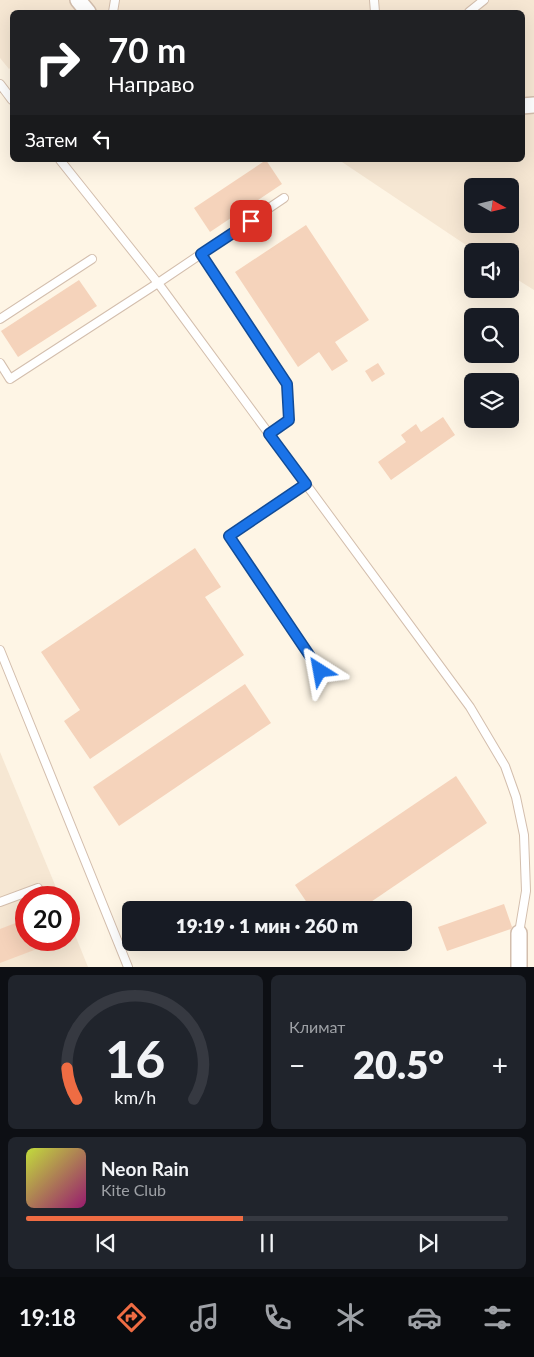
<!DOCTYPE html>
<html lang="ru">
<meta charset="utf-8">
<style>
body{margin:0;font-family:Lato,sans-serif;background:#20242c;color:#f1f3f6;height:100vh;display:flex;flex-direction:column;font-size:19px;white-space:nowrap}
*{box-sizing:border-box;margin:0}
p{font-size:16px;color:#9ea1a6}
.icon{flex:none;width:28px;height:28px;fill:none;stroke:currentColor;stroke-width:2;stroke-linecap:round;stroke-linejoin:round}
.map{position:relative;height:967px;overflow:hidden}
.side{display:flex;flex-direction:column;gap:8px;padding:8px;background:#0d0f14;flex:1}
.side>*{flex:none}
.hud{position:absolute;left:10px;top:10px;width:515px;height:152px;border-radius:8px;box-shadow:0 5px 20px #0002;background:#202124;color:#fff;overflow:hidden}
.needle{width:32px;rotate:98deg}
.buttons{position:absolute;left:464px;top:178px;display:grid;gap:10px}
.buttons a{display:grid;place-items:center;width:55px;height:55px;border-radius:8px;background:#171b24;box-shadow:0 5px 20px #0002;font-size:25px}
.speed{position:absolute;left:15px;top:886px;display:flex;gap:10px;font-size:25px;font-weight:700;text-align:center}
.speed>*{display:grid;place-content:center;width:65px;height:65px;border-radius:50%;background:#171b24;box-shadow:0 5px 20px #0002;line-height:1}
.speed .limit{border:8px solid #d22;background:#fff;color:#111}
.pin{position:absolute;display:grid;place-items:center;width:42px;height:42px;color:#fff;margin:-21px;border-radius:10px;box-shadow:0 2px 8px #0006}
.me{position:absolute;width:55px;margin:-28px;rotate:326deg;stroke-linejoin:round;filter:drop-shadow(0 0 4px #0008)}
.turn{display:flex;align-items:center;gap:18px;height:105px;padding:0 15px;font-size:22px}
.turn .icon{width:65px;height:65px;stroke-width:2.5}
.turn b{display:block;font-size:35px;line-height:42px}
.then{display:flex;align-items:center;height:48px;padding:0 15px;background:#0003;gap:10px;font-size:19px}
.big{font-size:38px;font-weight:800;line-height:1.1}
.side .widget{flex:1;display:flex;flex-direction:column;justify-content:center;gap:8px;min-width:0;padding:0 18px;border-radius:8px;background:#20242c}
.side .dial{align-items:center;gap:0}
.dial svg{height:130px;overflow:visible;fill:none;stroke:#363941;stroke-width:7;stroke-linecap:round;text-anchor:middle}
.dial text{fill:#f1f3f6;stroke:none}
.song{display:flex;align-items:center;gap:15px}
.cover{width:60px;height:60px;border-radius:8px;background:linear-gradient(135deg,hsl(70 70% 55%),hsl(320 70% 35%))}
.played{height:5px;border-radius:2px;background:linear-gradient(90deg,#ef6c43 45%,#363941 45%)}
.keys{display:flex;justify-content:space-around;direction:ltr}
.heat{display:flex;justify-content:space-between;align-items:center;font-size:28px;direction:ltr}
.side .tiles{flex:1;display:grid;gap:8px;grid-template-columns:1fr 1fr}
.widget:last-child{grid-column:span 2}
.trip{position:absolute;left:122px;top:901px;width:290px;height:50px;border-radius:8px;background:#171b24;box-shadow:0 5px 20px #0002;font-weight:800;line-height:50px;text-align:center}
.tabs{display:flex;height:80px;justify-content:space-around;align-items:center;background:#090b0e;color:#9ea1a6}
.tabs .icon{width:35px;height:35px}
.tabs .current{color:#ef6c43}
.tabs b{font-size:22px;color:#f1f3f6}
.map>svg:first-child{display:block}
.residential{fill:#f6e7d3;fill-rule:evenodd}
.building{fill:#f5d3bb}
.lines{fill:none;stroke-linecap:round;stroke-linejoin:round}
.service-casing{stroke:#d3bead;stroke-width:10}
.minor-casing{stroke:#d3bead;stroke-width:18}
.service{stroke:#fff;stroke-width:8}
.minor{stroke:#fff;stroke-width:15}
.route-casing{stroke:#114b97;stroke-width:12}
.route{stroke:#1a73e8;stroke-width:9}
</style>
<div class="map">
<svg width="534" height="967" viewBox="0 0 534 967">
<rect width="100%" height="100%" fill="#fef5e5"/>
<!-- residential -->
<g class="residential">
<path d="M0,0h534v290l-24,-15v-24h-35l-136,-91h183v-148h-510v54l-3,3 -9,-11zM472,186h38v38h-38z"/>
<polygon points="0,752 60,897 26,898 26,940 69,940 69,920 88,967 0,967"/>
</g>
<!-- building -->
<g class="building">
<polygon points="266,160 282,184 210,232 194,208"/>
<polygon points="306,225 369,320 335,342 348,361 332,371 319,352 298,367 235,272"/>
<polygon points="79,280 97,306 18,357 1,331"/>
<polygon points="378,363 385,374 372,382 365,371"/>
<polygon points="443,417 455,435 391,480 378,462 406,442 401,435 416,424 421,432"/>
<polygon points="195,548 221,587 205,597 244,655 90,759 64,721 80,710 41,652"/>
<polygon points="245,684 271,723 119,826 93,787"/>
<polygon points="456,776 487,823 359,910 312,910 295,885"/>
<polygon points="504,904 512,927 511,929 447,951 438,927"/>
<polygon points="26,919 26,940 58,940 58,941 0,963 0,929"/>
</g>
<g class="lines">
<!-- service casing -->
<g class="service-casing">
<g id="service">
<polyline points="374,0 375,12"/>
<polyline points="113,12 115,0"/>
<polyline points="469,12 484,0"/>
<polyline points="0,84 12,100"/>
<polyline points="60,160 158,283 470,707 505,766 516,797 524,835 526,891 519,933"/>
<polyline points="201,254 287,384 289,420 269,435"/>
<polyline points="0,319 92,259"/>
<polyline points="0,363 10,379 158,283 284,198"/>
<polyline points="306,484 229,536 320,671"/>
<polyline points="0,650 128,967"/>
<polyline points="0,902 38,888"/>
</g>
</g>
<!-- minor casing -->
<g class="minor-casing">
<g id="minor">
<polyline points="78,0 88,12"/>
<polyline points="522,106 534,105"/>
<polyline points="519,967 519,933"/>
</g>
</g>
<!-- service -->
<use href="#service" class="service"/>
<!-- minor -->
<use href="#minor" class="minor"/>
</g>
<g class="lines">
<!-- route casing -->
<g class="route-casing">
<polyline id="route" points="251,221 201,254 287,384 289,420 269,434 306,484 229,536 320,671"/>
</g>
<!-- route -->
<use href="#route" class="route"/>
</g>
</svg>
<div class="buttons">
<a><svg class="needle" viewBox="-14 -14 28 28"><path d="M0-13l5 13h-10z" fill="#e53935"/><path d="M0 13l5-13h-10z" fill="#9ea1a6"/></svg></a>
<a><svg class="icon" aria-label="sound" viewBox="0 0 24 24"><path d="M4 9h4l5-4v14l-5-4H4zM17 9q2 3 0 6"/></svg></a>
<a><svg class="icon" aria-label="search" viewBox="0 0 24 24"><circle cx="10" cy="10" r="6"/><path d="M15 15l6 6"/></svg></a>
<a><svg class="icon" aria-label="layers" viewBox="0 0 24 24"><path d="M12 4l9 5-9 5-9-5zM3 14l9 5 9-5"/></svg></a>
</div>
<div class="speed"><div class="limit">20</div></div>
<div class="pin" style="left:251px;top:221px;background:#d93025"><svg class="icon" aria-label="arrive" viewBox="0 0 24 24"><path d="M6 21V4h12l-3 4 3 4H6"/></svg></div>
<svg class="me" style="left:320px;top:671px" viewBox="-20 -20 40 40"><path d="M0-17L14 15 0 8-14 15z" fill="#1a73e8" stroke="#fff" stroke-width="4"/></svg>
<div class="trip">19:19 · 1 мин · 260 m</div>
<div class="hud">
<div class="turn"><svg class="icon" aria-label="right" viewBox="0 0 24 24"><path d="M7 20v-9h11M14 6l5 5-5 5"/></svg><div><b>70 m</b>Направо</div></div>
<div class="then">Затем<svg class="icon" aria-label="left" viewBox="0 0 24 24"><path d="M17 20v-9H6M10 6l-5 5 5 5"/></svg></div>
</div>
</div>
<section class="side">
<div class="tiles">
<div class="widget dial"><svg viewBox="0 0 100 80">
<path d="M14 69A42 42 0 1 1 86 69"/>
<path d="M14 69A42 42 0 0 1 8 50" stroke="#ef6c43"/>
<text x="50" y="56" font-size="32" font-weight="700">16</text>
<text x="50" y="72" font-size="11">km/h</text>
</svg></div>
<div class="widget"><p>Климат</p>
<div class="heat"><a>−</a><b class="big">20.5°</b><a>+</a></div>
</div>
<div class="widget">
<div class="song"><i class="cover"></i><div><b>Neon Rain</b><p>Kite Club</p></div></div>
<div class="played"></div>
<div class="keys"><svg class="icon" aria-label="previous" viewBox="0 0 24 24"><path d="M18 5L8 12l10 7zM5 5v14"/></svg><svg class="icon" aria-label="pause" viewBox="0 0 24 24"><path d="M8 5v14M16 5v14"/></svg><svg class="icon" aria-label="next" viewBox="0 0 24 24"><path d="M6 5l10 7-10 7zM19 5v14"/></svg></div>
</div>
</div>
</section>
<nav class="tabs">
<b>19:18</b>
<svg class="icon current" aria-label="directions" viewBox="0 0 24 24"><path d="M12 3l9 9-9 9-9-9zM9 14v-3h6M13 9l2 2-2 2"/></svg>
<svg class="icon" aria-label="music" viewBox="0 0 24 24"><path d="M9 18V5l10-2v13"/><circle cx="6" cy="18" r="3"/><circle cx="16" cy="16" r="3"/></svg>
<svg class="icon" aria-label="phone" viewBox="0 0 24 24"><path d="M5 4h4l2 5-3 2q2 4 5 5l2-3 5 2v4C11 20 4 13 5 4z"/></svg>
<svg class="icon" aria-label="climate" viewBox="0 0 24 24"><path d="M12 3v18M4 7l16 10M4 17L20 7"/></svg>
<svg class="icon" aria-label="car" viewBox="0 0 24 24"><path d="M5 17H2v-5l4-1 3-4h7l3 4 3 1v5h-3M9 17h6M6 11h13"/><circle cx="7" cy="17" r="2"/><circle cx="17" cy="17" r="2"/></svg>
<svg class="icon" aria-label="filters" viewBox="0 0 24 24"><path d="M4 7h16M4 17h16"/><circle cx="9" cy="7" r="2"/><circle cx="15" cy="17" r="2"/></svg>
</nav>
